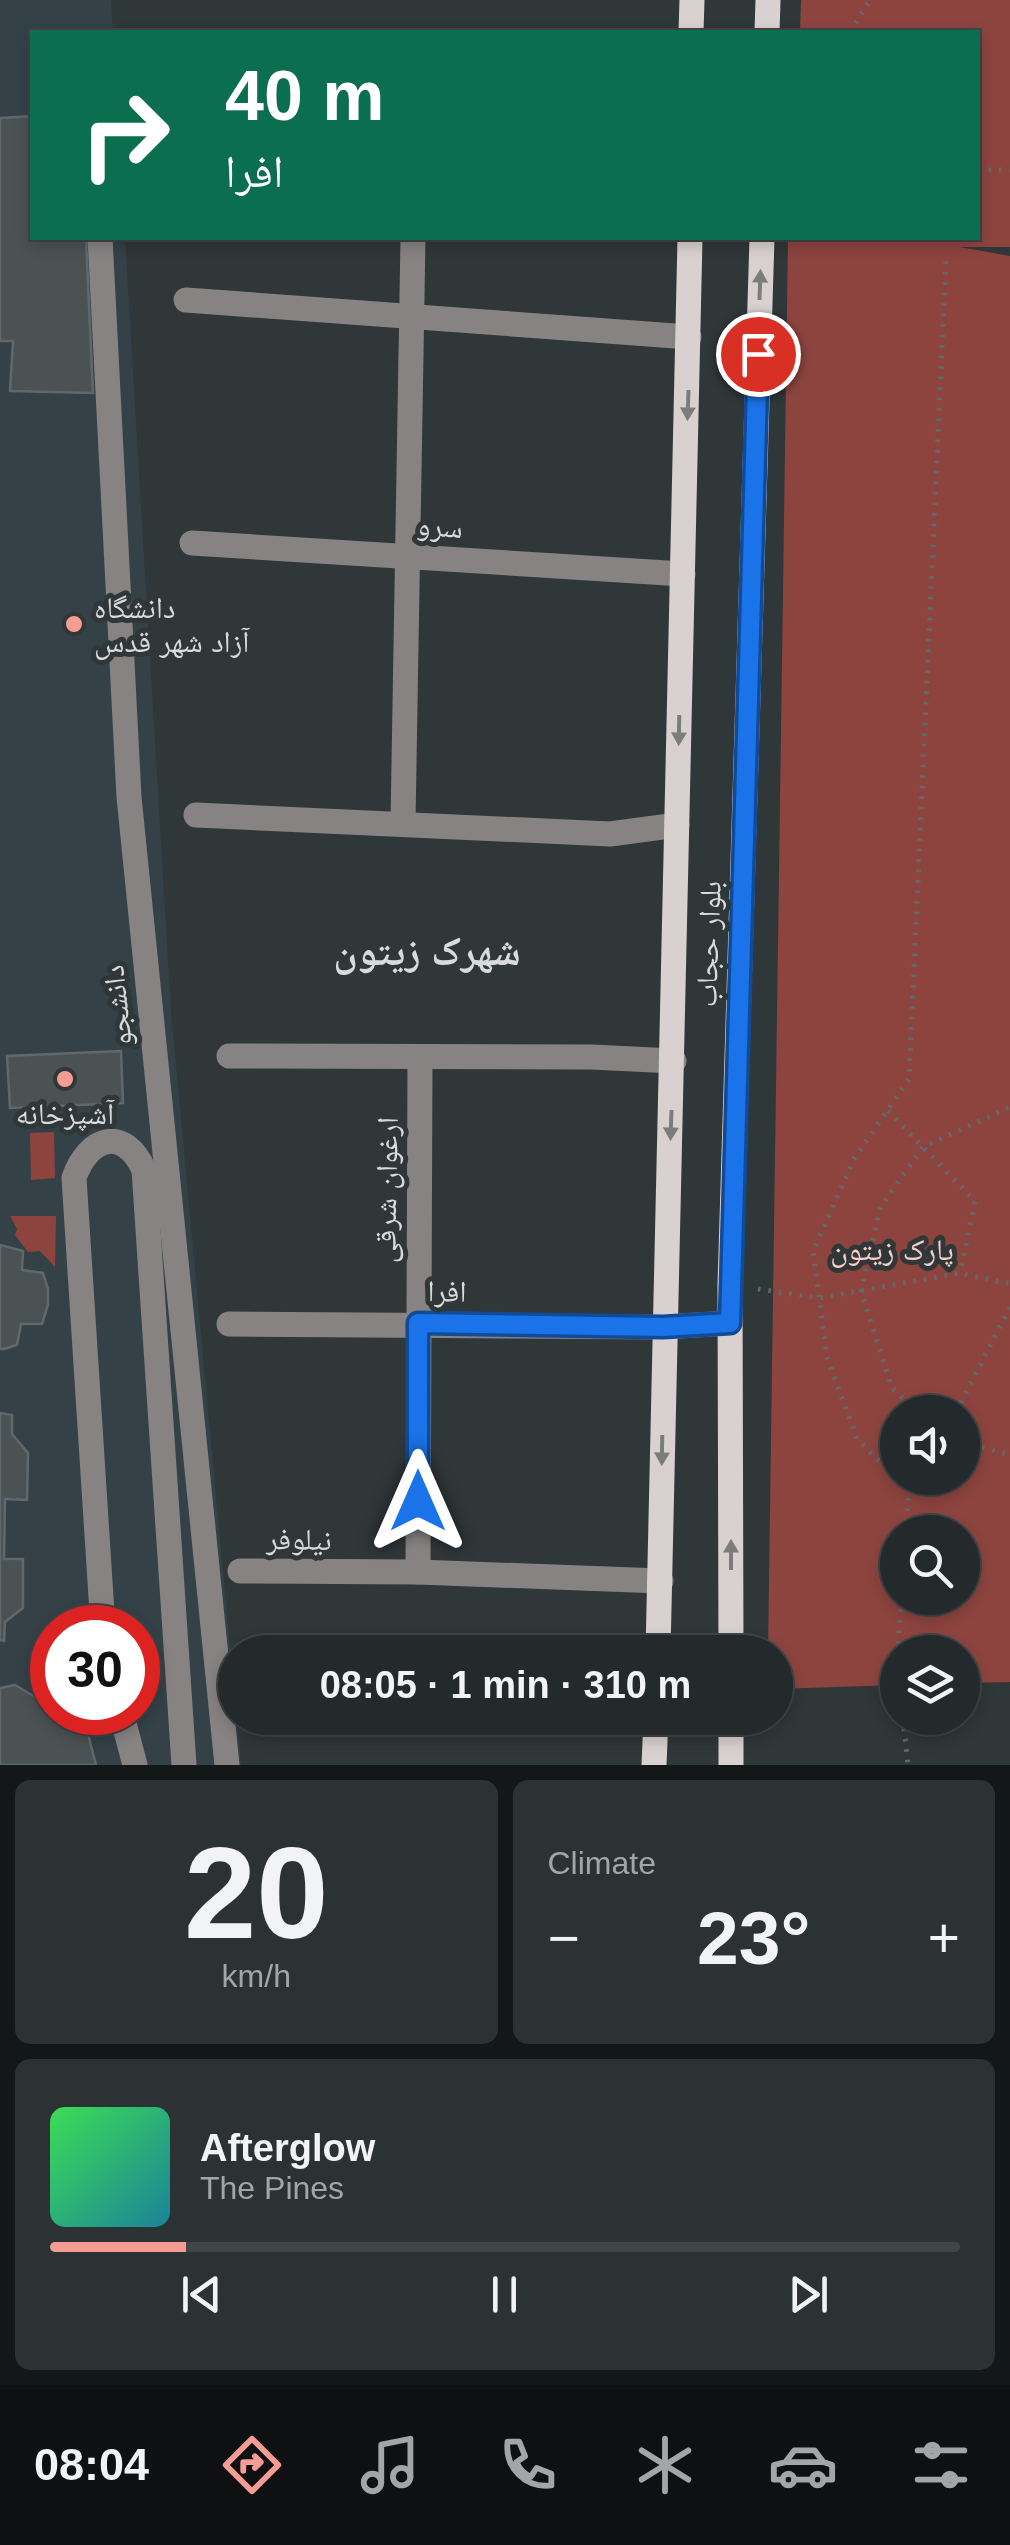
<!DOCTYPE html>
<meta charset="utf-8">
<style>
body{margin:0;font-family:Helvetica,"Noto Naskh Arabic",sans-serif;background:#2c3133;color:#f1f3f6;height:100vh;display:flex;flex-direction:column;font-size:38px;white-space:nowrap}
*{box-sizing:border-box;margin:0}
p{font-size:32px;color:#a3a6a9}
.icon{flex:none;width:55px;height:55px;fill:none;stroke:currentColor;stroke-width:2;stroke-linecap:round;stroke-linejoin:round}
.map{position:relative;height:1765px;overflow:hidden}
.side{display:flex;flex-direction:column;gap:15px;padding:15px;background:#141718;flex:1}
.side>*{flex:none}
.banner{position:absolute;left:30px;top:30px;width:950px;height:210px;border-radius:0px;box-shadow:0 5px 15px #0003,0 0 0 2px #414547;background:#0b6e4f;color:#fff;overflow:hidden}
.fabs{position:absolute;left:880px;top:1395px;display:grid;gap:20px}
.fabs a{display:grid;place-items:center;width:100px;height:100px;border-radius:50%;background:#24292b;box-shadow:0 5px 15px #0003,0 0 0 2px #414547;font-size:50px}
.speed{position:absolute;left:30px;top:1605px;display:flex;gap:20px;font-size:50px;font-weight:700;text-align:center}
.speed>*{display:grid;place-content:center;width:130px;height:130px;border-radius:50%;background:#24292b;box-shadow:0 5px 15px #0003,0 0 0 2px #414547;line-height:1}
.speed .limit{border:15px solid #d22;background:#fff;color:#111}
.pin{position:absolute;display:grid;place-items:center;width:85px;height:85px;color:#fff;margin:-42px;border:5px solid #fff;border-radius:50%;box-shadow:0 2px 10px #0007}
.me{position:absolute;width:110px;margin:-55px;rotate:0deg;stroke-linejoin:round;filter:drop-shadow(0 0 8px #0008)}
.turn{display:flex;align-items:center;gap:35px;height:210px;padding:0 30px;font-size:45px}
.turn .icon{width:130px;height:130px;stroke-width:2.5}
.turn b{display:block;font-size:70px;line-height:85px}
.big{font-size:75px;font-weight:600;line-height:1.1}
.side .widget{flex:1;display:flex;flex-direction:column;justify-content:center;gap:15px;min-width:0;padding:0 35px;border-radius:15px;background:#2c3133}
.side .dial{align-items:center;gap:0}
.dial b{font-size:130px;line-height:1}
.song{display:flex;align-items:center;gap:30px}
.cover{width:120px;height:120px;border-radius:15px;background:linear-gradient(135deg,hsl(130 70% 55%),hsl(190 70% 35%))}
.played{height:10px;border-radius:5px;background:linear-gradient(90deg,#f59c94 15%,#414547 15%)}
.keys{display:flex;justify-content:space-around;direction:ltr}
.heat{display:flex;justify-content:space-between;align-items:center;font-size:55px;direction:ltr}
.side .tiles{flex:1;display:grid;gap:15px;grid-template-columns:1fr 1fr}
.widget:last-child{grid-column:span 2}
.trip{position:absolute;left:218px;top:1635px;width:575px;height:100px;border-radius:50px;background:#24292b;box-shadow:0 5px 15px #0003,0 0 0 2px #414547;font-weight:600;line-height:100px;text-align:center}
.tabs{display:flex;height:160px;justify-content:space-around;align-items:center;background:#0e1011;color:#a3a6a9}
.tabs .icon{width:70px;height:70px}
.tabs .current{color:#f59c94}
.tabs b{font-size:45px;color:#f1f3f6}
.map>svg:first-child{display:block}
.built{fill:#344147;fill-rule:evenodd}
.green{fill:#8d443f;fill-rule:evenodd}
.building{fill:#4b5254;stroke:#60686b;stroke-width:2.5}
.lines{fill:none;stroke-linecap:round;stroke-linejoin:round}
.path{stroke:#63696b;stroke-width:5;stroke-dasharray:2.5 8;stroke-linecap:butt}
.minor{stroke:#878383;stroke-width:25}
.major{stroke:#d9d1d0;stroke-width:25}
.oneway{fill:#7c7c7d}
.route-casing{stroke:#114b97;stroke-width:25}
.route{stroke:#1a73e8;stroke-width:18}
.poi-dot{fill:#f59c94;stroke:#303739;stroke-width:4}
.labels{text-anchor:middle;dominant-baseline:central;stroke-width:10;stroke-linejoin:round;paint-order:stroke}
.street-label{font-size:30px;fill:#d7dbdc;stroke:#303739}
.poi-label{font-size:30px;fill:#d7dbdc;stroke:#303739;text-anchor:start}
.park-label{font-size:30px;fill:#fbcdc8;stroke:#303739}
.district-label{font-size:40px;font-weight:bold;fill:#d7dbdc;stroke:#303739}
</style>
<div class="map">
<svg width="1010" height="1765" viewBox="0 0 1010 1765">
<rect width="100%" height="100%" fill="#303739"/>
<!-- built -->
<path class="built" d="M0,0h111l2,32h-81v206h93l46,773 70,754h-241zM52,1628h86v84h-86z"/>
<!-- green -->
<g class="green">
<path d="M801,0h209v247h-50l50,9v1426l-47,1 -1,-31h-64l-1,33 -122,4v-37h-7l20,-1414h105l31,4 -10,-4h64v-206h-178zM898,1412h64v66h-64zM898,1532h64v66h-64z"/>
<polygon points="54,1132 55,1178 31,1180 30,1133"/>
<polygon points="10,1216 56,1216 55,1267 40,1251 28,1252 15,1235 17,1229"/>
</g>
<!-- building -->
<g class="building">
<polygon points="32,116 32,238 86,238 93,393 10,391 13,341 0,341 0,118"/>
<polygon points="121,1051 123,1103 10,1108 7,1056"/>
<polygon points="0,1245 23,1251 22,1270 43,1273 48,1289 48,1305 42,1324 21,1324 17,1345 4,1349 0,1349"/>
<polygon points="0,1413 12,1415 12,1434 28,1453 27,1500 5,1499 4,1559 23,1559 23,1608 5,1622 4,1641 0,1640"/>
<polygon points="15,1685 42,1701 52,1699 52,1712 65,1712 87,1730 96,1765 0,1765 0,1688"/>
</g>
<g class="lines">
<!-- path -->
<g class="path">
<polyline points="850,32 870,0"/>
<polyline points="978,170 1010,170"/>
<polyline points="888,1111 975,1201 960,1273"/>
<polyline points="758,1289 819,1298 960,1273 1010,1284"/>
<polyline points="918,1412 892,1388 861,1291 881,1206 923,1147 1010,1107"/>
<polyline points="956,1412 1010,1307"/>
<polyline points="962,1441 1010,1455"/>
<polyline points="909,1490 916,1478"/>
<polyline points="906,1532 909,1490 857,1439 827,1357 813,1251 854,1159 909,1079 946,259"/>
<polyline points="898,1654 901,1598"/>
<polyline points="903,1718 908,1765"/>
</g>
<!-- minor -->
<g class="minor">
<polyline points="100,238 129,797 227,1765"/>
<polyline points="186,300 689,337"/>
<polyline points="192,543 683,574"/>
<polyline points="196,815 610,834 677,825"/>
<polyline points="403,822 413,238"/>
<polyline points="229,1056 592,1057 674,1061"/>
<polyline points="229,1324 663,1327 730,1323"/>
<polyline points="240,1571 418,1572 661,1581"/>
<polyline points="418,1572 420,1059"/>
<path d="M103,1628l-29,-450c14,-41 50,-53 70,-8l40,595"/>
<polyline points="121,1712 135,1765"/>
</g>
<!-- major -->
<g class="major">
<polyline points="691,32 692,0"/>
<polyline points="767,32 768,0"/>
<polyline points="658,1652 690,238"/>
<polyline points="731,1652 730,1285 762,238"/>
<polyline points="731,1718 731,1765"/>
<polyline points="654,1765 656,1718"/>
</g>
</g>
<!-- one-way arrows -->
<defs><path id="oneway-solid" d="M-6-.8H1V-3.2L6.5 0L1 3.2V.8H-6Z" transform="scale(2.5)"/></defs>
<g class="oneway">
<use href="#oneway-solid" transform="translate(760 285) rotate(-88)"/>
<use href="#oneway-solid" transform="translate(688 405) rotate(92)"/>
<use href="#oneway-solid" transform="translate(679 730) rotate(91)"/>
<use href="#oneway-solid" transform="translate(671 1125) rotate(92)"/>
<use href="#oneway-solid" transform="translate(662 1450) rotate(91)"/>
<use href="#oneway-solid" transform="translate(731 1555) rotate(-90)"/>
</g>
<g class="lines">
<!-- route casing -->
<g class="route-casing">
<polyline id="route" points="418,1501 418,1323 663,1327 730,1323 758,354"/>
</g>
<!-- route -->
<use href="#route" class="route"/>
</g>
<!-- markers -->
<g class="poi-dot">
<circle cx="74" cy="624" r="10"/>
<circle cx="65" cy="1079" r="10"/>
</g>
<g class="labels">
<!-- street labels -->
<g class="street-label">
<text transform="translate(440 526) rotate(4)">سرو</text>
<text transform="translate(708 944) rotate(-88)">بلوار حجاب</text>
<text transform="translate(117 1006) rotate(-96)">دانشجو</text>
<text transform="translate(386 1190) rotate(-89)">ارغوان شرقی</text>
<text transform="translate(447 1291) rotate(1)">افرا</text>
<text transform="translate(299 1539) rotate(1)">نیلوفر</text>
</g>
<!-- poi labels -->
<g class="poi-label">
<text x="94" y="607">دانشگاه<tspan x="94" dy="34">آزاد شهر قدس</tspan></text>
<text x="65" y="1113" text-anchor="middle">آشپزخانه</text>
</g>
<!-- park labels -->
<g class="park-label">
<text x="892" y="1249">پارک زیتون</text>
</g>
<!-- district labels -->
<g class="district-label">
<text x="427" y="951">شهرک زیتون</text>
</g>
</g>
</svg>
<div class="fabs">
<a><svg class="icon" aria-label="sound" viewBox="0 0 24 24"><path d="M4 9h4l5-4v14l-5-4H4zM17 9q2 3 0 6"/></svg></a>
<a><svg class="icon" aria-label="search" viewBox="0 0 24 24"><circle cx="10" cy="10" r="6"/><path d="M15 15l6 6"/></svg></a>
<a><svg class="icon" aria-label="layers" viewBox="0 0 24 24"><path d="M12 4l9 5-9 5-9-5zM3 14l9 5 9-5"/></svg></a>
</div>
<div class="speed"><div class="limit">30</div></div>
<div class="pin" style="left:758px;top:354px;background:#d93025"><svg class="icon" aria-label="arrive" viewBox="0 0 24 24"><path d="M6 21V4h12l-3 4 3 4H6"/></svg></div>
<svg class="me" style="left:418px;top:1501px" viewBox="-20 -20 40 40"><path d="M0-17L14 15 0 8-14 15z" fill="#1a73e8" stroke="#fff" stroke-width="4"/></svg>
<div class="trip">08:05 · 1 min · 310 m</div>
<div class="banner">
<div class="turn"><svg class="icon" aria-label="right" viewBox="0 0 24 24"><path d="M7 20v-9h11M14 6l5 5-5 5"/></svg><div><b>40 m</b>افرا</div></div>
</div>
</div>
<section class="side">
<div class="tiles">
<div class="widget dial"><b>20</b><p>km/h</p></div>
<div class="widget"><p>Climate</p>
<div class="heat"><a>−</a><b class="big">23°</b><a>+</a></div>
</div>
<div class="widget">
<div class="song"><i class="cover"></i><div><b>Afterglow</b><p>The Pines</p></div></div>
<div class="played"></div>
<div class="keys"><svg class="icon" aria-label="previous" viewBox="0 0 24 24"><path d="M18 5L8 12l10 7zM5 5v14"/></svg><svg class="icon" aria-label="pause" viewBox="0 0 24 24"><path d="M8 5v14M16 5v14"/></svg><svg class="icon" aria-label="next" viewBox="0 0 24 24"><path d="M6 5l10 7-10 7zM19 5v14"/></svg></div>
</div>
</div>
</section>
<nav class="tabs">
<b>08:04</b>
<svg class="icon current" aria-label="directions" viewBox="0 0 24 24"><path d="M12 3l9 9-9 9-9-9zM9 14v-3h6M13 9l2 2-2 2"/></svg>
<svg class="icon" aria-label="music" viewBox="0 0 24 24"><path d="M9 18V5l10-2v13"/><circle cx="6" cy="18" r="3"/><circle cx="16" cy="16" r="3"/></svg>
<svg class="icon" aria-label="phone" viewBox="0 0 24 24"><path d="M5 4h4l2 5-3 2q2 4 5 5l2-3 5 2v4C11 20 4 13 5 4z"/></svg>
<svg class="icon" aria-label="climate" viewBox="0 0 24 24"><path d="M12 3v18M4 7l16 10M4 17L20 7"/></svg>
<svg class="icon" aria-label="car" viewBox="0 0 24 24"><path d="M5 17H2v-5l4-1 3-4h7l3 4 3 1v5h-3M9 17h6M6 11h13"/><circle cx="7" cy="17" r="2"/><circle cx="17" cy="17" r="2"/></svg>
<svg class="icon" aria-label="filters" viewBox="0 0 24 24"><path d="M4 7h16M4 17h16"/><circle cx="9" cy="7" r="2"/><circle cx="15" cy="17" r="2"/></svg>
</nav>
